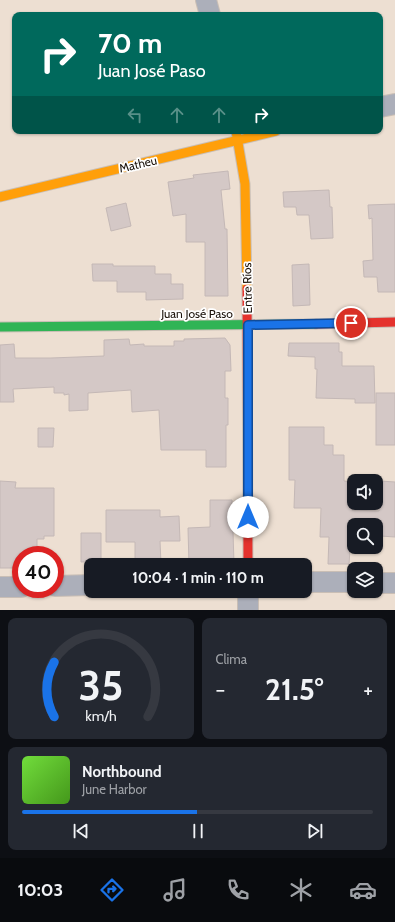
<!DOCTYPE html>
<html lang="es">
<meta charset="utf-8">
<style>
body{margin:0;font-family:Cabin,sans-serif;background:#242831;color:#f1f3f6;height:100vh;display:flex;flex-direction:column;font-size:15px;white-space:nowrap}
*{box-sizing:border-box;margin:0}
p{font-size:13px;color:#9ea1a6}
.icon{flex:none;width:22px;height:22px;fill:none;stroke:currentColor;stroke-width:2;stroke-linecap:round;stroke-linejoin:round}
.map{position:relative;height:610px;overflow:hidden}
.drawer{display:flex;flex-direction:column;gap:8px;padding:8px;background:#0d0f14;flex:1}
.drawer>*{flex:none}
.banner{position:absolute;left:12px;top:12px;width:371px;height:122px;border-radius:8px;box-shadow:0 1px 3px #0004;background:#00695c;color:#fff;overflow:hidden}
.buttons{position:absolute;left:347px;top:474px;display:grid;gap:8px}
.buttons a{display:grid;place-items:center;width:36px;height:36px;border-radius:8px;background:#171b24;box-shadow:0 1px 3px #0004;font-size:20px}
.speed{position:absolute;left:12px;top:546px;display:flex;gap:8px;font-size:20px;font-weight:700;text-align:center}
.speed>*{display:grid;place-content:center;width:52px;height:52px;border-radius:50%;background:#171b24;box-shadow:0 1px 3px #0004;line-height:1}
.speed .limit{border:6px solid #d22;background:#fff;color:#111}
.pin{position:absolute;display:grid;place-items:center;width:34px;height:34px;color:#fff;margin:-17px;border:2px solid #fff;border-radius:50%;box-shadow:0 1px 4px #0007}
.me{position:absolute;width:44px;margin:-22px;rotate:0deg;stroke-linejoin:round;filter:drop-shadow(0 0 3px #0008)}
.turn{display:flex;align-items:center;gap:14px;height:84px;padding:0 20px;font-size:18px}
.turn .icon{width:52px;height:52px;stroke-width:2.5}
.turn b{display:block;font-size:28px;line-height:34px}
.lanes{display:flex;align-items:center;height:38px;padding:0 20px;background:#0003;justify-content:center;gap:20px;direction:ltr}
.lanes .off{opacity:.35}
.big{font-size:30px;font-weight:700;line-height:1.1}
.drawer .tile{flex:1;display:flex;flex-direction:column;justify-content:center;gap:6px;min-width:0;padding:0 14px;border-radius:8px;background:#242831}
.drawer .dial{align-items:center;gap:0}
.dial svg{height:104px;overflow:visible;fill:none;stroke:#363941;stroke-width:7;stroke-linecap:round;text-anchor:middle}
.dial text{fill:#f1f3f6;stroke:none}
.song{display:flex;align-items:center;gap:12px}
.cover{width:48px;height:48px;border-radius:6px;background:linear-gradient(135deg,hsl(100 70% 55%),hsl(100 70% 35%))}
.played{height:4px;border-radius:2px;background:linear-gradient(90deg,#1a73e8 50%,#363941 50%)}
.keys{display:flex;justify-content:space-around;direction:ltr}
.heat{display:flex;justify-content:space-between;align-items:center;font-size:22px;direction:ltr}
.drawer .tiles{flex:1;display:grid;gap:8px;grid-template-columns:1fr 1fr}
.tile:last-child{grid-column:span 2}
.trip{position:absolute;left:84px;top:558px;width:228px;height:40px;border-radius:8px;background:#171b24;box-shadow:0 1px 3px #0004;font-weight:700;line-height:40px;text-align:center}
.tabs{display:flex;height:64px;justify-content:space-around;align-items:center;background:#090b0e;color:#9ea1a6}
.tabs .icon{width:28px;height:28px}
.tabs .on{color:#1a73e8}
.tabs b{font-size:18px;color:#f1f3f6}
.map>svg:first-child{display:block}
.building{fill:#d4c8c6;stroke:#c4b8b6;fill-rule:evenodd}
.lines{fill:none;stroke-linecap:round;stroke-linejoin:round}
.street-casing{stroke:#c9beb5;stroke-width:22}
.fast-casing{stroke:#c9beb5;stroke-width:11}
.slow-casing{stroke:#c9beb5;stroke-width:11}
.jam-casing{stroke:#c9beb5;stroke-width:11}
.street{stroke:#acafba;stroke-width:20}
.fast{stroke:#30b455;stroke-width:9}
.slow{stroke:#ff9f0a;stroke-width:9}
.jam{stroke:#e5322d;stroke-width:9}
.route-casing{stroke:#114b97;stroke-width:10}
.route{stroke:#1a73e8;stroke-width:7}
.labels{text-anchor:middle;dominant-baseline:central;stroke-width:3.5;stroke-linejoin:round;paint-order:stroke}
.street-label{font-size:12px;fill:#1b120a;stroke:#fff}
</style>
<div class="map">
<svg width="395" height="610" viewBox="0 0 395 610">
<rect width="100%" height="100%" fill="#eddfd2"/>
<!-- building -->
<g class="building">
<polygon points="228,171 230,189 221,190 225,229 227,229 228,296 205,296 205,242 186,242 186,214 173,216 168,182 194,178 193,175"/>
<polygon points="329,190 330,207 332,207 333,238 311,239 309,215 297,215 296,207 284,207 283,192"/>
<polygon points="126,203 131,226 111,231 106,208"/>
<polygon points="395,204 395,292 378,292 377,277 364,277 363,261 373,260 372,218 369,219 368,205"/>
<polygon points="92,264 113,264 113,266 155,266 155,274 171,274 171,284 183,284 183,299 146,300 146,292 117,292 117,281 93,281"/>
<polygon points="309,264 310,305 293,306 292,265"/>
<polygon points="225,338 230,345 231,371 225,371 225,398 228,398 228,425 226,425 226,467 206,467 206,450 161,450 159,410 132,412 131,390 88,393 88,410 69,411 69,394 64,395 64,393 54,393 54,387 13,389 14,402 0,402 0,345 14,344 15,358 51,358 104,356 104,340 129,339 130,345 144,344 144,346 174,346 174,341 184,341 184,339"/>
<polygon points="289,343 339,343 339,352 342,352 342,366 374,366 375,403 355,403 355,399 316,398 317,369 315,369 315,357 288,356"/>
<rect x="376" y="393" width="19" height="52"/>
<path d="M289,427h35v18h9v10h11v26l9,1 -1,28 27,1 1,-30 15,1v55l-15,-1v15l-30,-1 -1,14h-21l1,-27h-9l1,-29h-27l1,-28h-6zM354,525h22v22h-22z"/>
<polygon points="38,428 54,428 53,447 38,447"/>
<polygon points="0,481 16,482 15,488 54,488 54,536 44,536 44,539 37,539 37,555 21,555 21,568 0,568"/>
<polygon points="210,500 232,500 234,564 189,565 188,528 210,527"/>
<polygon points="106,510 160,510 160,517 179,516 180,541 160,541 161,564 135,564 135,542 106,542"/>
<polygon points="81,533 101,533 101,561 81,562"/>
</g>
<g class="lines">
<!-- street casing -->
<g class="street-casing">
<g id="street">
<polyline points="206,0 210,15"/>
<polyline points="380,107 395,104"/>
<polyline points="305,582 354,582"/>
<polyline points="376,583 395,583"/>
<polyline points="55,586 91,585"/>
<polyline points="0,587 21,587"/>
<polyline points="248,591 248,610"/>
</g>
</g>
<!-- fast casing -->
<g class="fast-casing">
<polyline id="fast" points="0,327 316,324"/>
</g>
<!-- slow casing -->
<g class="slow-casing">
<g id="slow">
<polyline points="236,131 245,184 247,289"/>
<polyline points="0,197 276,131"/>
</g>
</g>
<!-- jam casing -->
<g class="jam-casing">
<g id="jam">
<polyline points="247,289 248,565"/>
<polyline points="316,324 395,322"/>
</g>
</g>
<!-- street -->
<use href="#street" class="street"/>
<!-- fast -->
<use href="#fast" class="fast"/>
<!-- slow -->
<use href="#slow" class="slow"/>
<!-- jam -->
<use href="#jam" class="jam"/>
</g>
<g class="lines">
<!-- route casing -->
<g class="route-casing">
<polyline id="route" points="248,517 248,325 351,323"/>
</g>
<!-- route -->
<use href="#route" class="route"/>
</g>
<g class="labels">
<!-- street labels -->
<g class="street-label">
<text transform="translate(138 164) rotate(-13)">Matheu</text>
<text transform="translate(247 288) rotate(-91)">Entre Ríos</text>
<text x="197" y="313">Juan José Paso</text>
</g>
</g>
</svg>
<div class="buttons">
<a><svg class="icon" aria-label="sound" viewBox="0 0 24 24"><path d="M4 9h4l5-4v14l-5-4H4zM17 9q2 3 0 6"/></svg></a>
<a><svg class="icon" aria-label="search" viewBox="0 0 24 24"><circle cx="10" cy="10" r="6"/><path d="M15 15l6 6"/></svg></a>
<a><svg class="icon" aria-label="layers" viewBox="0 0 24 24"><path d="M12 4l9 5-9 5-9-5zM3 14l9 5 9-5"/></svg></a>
</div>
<div class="speed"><div class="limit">40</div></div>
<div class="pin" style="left:351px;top:323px;background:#d93025"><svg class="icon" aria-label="arrive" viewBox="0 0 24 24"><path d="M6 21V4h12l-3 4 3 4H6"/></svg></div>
<svg class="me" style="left:248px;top:517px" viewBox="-20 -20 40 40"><circle r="19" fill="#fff"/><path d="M0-13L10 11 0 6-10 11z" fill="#1a73e8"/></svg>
<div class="trip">10:04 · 1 min · 110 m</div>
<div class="banner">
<div class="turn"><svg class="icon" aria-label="right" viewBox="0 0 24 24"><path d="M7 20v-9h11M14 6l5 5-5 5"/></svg><div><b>70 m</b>Juan José Paso</div></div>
<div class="lanes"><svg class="icon off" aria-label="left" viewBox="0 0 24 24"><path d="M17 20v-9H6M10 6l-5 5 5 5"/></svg><svg class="icon off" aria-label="ahead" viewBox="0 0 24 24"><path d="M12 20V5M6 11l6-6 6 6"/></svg><svg class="icon off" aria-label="ahead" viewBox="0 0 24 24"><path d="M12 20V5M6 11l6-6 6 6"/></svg><svg class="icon" aria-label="right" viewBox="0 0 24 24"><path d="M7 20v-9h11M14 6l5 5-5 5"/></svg></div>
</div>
</div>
<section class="drawer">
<div class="tiles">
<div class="tile dial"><svg viewBox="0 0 100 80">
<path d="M14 69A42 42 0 1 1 86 69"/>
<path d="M14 69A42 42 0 0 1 14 27" stroke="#1a73e8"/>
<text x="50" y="56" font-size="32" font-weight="700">35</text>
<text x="50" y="72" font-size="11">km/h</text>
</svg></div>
<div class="tile"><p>Clima</p>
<div class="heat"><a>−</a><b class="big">21.5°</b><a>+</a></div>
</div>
<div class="tile">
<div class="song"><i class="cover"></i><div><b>Northbound</b><p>June Harbor</p></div></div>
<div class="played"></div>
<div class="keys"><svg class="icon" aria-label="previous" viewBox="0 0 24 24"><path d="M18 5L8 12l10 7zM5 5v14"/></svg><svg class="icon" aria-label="pause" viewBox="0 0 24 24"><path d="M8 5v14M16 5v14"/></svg><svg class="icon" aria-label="next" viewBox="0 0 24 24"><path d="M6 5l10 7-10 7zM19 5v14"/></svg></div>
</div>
</div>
</section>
<nav class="tabs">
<b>10:03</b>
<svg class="icon on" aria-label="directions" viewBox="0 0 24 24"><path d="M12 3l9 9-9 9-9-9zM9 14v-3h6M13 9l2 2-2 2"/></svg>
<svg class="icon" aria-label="music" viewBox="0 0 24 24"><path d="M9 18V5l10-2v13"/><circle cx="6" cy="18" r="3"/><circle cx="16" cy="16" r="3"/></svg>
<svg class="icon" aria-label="phone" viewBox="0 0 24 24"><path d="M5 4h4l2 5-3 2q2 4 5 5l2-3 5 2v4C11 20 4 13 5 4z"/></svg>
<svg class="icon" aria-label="climate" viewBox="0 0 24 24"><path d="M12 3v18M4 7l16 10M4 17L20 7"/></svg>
<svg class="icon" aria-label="car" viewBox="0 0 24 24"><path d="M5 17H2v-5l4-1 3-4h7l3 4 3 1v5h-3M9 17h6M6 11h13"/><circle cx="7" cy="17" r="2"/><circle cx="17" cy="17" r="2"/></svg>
</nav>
